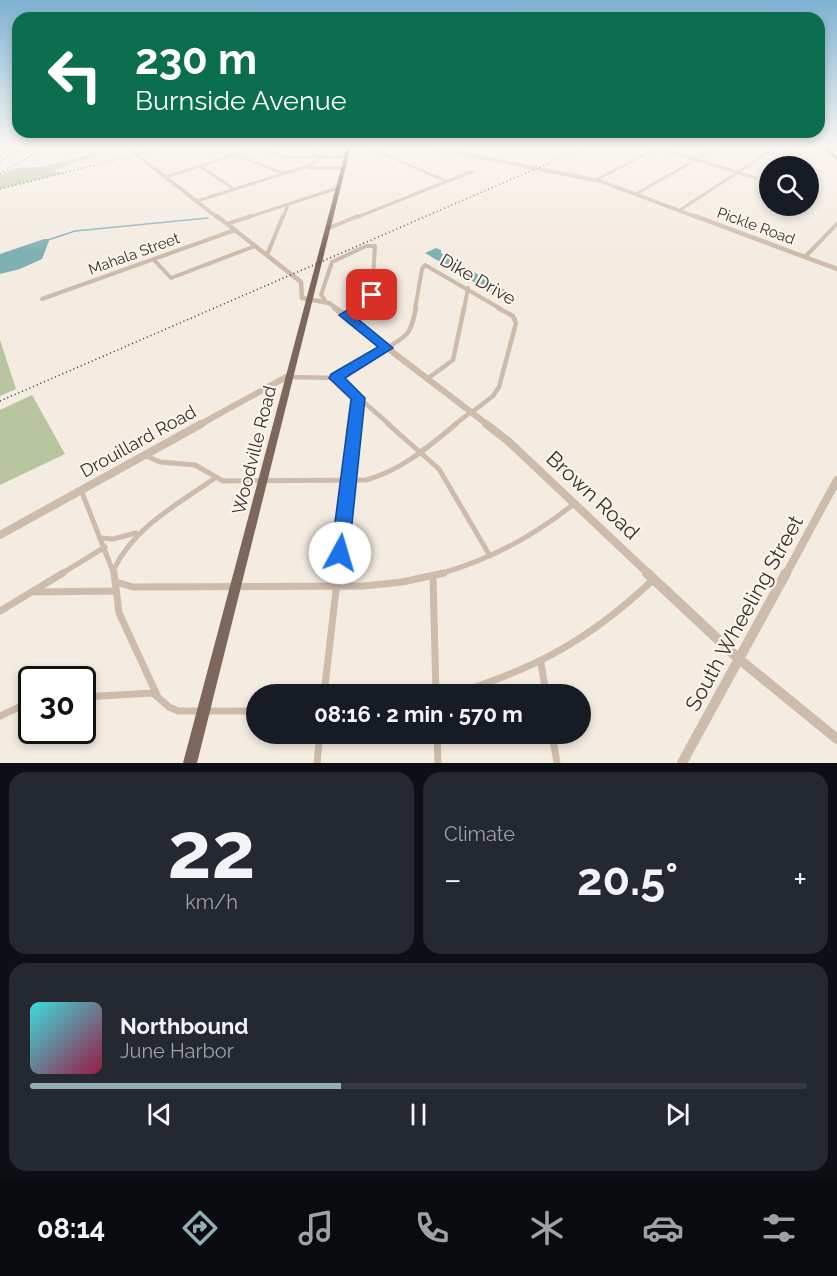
<!DOCTYPE html>
<meta charset="utf-8">
<style>
body{margin:0;font-family:Raleway,sans-serif;background:#242831;color:#f1f3f6;height:100vh;display:flex;flex-direction:column;font-size:22px;white-space:nowrap}
*{box-sizing:border-box;margin:0}
p{font-size:20px;color:#9ea1a6}
.icon{flex:none;width:33px;height:33px;fill:none;stroke:currentColor;stroke-width:2;stroke-linecap:round;stroke-linejoin:round}
.map{position:relative;height:763px;overflow:hidden}
.drawer{display:flex;flex-direction:column;gap:9px;padding:9px;background:#0d0f14;flex:1}
.drawer>*{flex:none}
.guide{position:absolute;left:12px;top:12px;width:813px;height:126px;border-radius:18px;box-shadow:0 3px 9px #0003;background:#0b6e4f;color:#fff;overflow:hidden}
.buttons{position:absolute;left:759px;top:156px;display:grid;gap:12px}
.buttons a{display:grid;place-items:center;width:60px;height:60px;border-radius:50%;background:#171b24;box-shadow:0 3px 9px #0003;font-size:30px}
.speed{position:absolute;left:18px;top:666px;display:flex;gap:12px;font-size:30px;font-weight:700;text-align:center}
.speed>*{display:grid;place-content:center;width:78px;height:78px;border-radius:50%;background:#171b24;box-shadow:0 3px 9px #0003;line-height:1}
.speed .limit{border:3px solid #111;border-radius:9px;background:#fff;color:#111}
.pin{position:absolute;display:grid;place-items:center;width:51px;height:51px;color:#fff;margin:-26px;border-radius:12px;box-shadow:0 3px 9px #0006}
.me{position:absolute;width:66px;margin:-33px;rotate:6deg;stroke-linejoin:round;filter:drop-shadow(0 0 4px #0008)}
.turn{display:flex;align-items:center;gap:21px;height:126px;padding:0 24px;font-size:27px}
.turn .icon{width:78px;height:78px;stroke-width:2.5}
.turn b{display:block;font-size:42px;line-height:51px}
.big{font-size:45px;font-weight:700;line-height:1.1}
.drawer .card{flex:1;display:flex;flex-direction:column;justify-content:center;gap:9px;min-width:0;padding:0 21px;border-radius:18px;background:#242831}
.drawer .dial{align-items:center;gap:0}
.dial b{font-size:78px;line-height:1}
.song{display:flex;align-items:center;gap:18px}
.cover{width:72px;height:72px;border-radius:9px;background:linear-gradient(135deg,hsl(180 70% 55%),hsl(340 70% 35%))}
.played{height:6px;border-radius:3px;background:linear-gradient(90deg,#92aeb2 40%,#363941 40%)}
.keys{display:flex;justify-content:space-around;direction:ltr}
.heat{display:flex;justify-content:space-between;align-items:center;font-size:33px;direction:ltr}
.drawer .tiles{flex:1;display:grid;gap:9px;grid-template-columns:1fr 1fr}
.card:last-child{grid-column:span 2}
.trip{position:absolute;left:246px;top:684px;width:345px;height:60px;border-radius:30px;background:#171b24;box-shadow:0 3px 9px #0003;font-weight:700;line-height:60px;text-align:center}
.tab-bar{display:flex;height:96px;justify-content:space-around;align-items:center;background:#090b0e;color:#9ea1a6}
.tab-bar .icon{width:42px;height:42px}
.tab-bar .on{color:#92aeb2}
.tab-bar b{font-size:27px;color:#f1f3f6}
.map>svg:first-child{display:block}
.green{fill:#b8c4a0}
.water{fill:#7fb0b2}
.lines{fill:none;stroke-linecap:round;stroke-linejoin:round}
.stream{stroke:#7fb0b2;stroke-width:1.5}
.minor-far4{stroke:#cdbbac;stroke-width:3}
.minor-far3{stroke:#cdbbac;stroke-width:4}
.minor-far2{stroke:#cdbbac;stroke-width:4.5}
.minor-far1{stroke:#cdbbac;stroke-width:5}
.minor{stroke:#cdbbac;stroke-width:7}
.tertiary-far4{stroke:#cdbbac;stroke-width:4}
.tertiary-far3{stroke:#cdbbac;stroke-width:4.5}
.tertiary-far2{stroke:#cdbbac;stroke-width:6}
.tertiary-far1{stroke:#cdbbac;stroke-width:8}
.tertiary{stroke:#cdbbac;stroke-width:10}
.primary{fill:#7d675c;fill-rule:evenodd}
.rail{stroke:#3b302b;stroke-width:1.5;stroke-dasharray:1 3;stroke-linecap:butt}
.route{fill:#1a73e8;stroke:#114b97;stroke-width:1.5}
.labels{text-anchor:middle;dominant-baseline:central;stroke-width:4.5;stroke-linejoin:round;paint-order:stroke}
.far-street-label{font-size:15px;fill:#3b302b;stroke:#fbf5ee}
.street-label{font-size:18px;fill:#3b302b;stroke:#fbf5ee}
.near-street-label{font-size:21px;fill:#3b302b;stroke:#fbf5ee}
</style>
<div class="map">
<svg width="837" height="763" viewBox="0 0 837 763">
<rect width="100%" height="100%" fill="#f4ebe1"/>
<!-- green -->
<g class="green">
<polygon points="97,153 96,157 77,161 53,171 62,173 0,189 0,176 14,168 40,167"/>
<polygon points="0,340 16,389 0,396"/>
<polygon points="32,395 65,454 0,485 0,410"/>
</g>
<!-- water -->
<g class="water">
<polygon points="44,239 48,239 49,241 42,259 20,269 0,274 0,254"/>
<polygon points="436,248 441,250 441,253 510,293 499,297 425,253"/>
</g>
<g class="lines">
<!-- stream -->
<polyline class="stream" points="48,240 75,231 208,218"/>
<!-- minor-far4 -->
<g class="minor-far4">
<polyline points="310,146 317,149 314,157"/>
<polyline points="366,146 446,181"/>
<polyline points="257,147 285,157 347,157"/>
<polyline points="658,148 756,178"/>
<polyline points="235,155 283,173"/>
<polyline points="201,167 234,189"/>
<polyline points="308,168 344,168"/>
<polyline points="166,177 261,146"/>
<polyline points="596,180 659,147"/>
<polyline points="636,194 720,146"/>
<polyline points="197,201 311,165 324,157"/>
<polyline points="680,210 778,146"/>
<polyline points="246,218 338,188"/>
<polyline points="283,218 288,205"/>
<polyline points="355,218 473,171"/>
</g>
<!-- minor-far3 -->
<g class="minor-far3">
<polyline points="227,224 251,216"/>
<polyline points="329,228 358,216"/>
<polyline points="267,255 283,216"/>
<polyline points="805,257 837,224"/>
<polyline points="154,260 171,278 255,246"/>
<polyline points="42,299 235,230"/>
<polyline points="325,300 321,295 332,262 366,246 375,246 372,297 366,304 356,309"/>
<polyline points="415,309 422,269 425,265 501,309"/>
<polyline points="464,309 468,288"/>
</g>
<!-- minor-far2 -->
<g class="minor-far2">
<polyline points="345,315 359,308"/>
<path d="M387,348c22,-13 24,-15 29,-40"/>
<polyline points="290,377 336,378 387,348"/>
<polyline points="336,378 390,425"/>
<polyline points="427,379 453,360 464,308"/>
<polyline points="472,412 493,396 499,387 516,323 513,316 498,308"/>
<polyline points="355,425 358,398"/>
<polyline points="454,425 471,412"/>
</g>
<!-- minor-far1 -->
<g class="minor-far1">
<polyline points="388,424 439,469 490,556"/>
<path d="M144,455l16,7 35,3 28,16 143,-1c36,-10 62,-33 90,-56"/>
<polyline points="81,490 114,574"/>
<polyline points="101,538 113,539 136,533"/>
<path d="M114,569c20,-42 64,-65 101,-91"/>
<polyline points="61,574 105,547"/>
<polyline points="338,574 355,424"/>
<path d="M439,574c51,-14 95,-38 136,-71"/>
</g>
<!-- minor -->
<g class="minor">
<polyline points="114,573 119,613 157,695"/>
<polyline points="433,576 436,694"/>
<polyline points="116,582 133,587 364,586 402,582 444,573"/>
<polyline points="35,592 116,591"/>
<polyline points="0,611 63,573"/>
<polyline points="541,663 546,694"/>
<polyline points="324,694 338,573"/>
<path d="M454,694c83,-26 135,-54 199,-114"/>
<polyline points="82,697 153,693 169,707 178,711 256,711"/>
<polyline points="0,716 32,701"/>
<polyline points="437,734 438,763"/>
<polyline points="552,734 557,763"/>
<polyline points="317,763 320,734"/>
</g>
<!-- tertiary-far4 -->
<g class="tertiary-far4">
<polyline points="126,146 218,218"/>
<polyline points="422,146 600,181 699,218"/>
</g>
<!-- tertiary-far3 -->
<g class="tertiary-far3">
<polyline points="217,216 301,282 302,298 329,303 337,309"/>
<polyline points="695,216 837,269"/>
</g>
<!-- tertiary-far2 -->
<g class="tertiary-far2">
<polyline points="335,308 488,425"/>
<polyline points="199,425 290,375"/>
</g>
<!-- tertiary-far1 -->
<g class="tertiary-far1">
<polyline points="486,424 508,441 649,574"/>
<polyline points="0,535 201,424"/>
<polyline points="786,574 837,480"/>
</g>
<!-- tertiary -->
<g class="tertiary">
<polyline points="647,573 739,659 837,739"/>
<polyline points="682,763 786,573"/>
</g>
<!-- primary -->
<g class="primary">
<polygon points="347,146 351,146 197,763 183,763"/>
<polygon points="821,146 825,146 837,157 837,160"/>
</g>
<!-- rail -->
<g class="rail">
<polyline points="0,162 25,146"/>
<polyline points="0,174 47,146"/>
<polyline points="0,189 170,146"/>
<polyline points="0,401 588,146"/>
</g>
</g>
<!-- sky -->
<linearGradient id="sky" x2="0" y2="1"><stop stop-color="#7eb2d2"/><stop offset="0.58" stop-color="#faf6f2"/><stop offset="1" stop-color="#faf6f2" stop-opacity="0"/></linearGradient>
<rect width="837" height="253" fill="url(#sky)"/>
<!-- route -->
<polygon class="route" points="372,291 378,295 372,305 353,315 393,348 345,378 365,398 349,553 347,559 340,562 334,559 331,553 351,399 329,378 331,374 378,347 339,315 364,300 368,292"/>
<g class="labels">
<!-- far-street labels -->
<g class="far-street-label">
<text transform="translate(756 226) rotate(20)">Pickle Road</text>
<text transform="translate(134 254) rotate(-20)">Mahala Street</text>
</g>
<!-- street labels -->
<g class="street-label">
<text transform="translate(478 279) rotate(30)">Dike Drive</text>
<text transform="translate(138 441) rotate(-29)">Drouillard Road</text>
<text transform="translate(254 450) rotate(-76)">Woodville Road</text>
</g>
<!-- near-street labels -->
<g class="near-street-label">
<text transform="translate(593 495) rotate(43)">Brown Road</text>
<text transform="translate(744 613) rotate(-61)">South Wheeling Street</text>
</g>
</g>
</svg>
<div class="buttons">
<a><svg class="icon" aria-label="search" viewBox="0 0 24 24"><circle cx="10" cy="10" r="6"/><path d="M15 15l6 6"/></svg></a>
</div>
<div class="speed"><div class="limit">30</div></div>
<div class="pin" style="left:372px;top:295px;background:#d93025"><svg class="icon" aria-label="arrive" viewBox="0 0 24 24"><path d="M6 21V4h12l-3 4 3 4H6"/></svg></div>
<svg class="me" style="left:340px;top:553px" viewBox="-20 -20 40 40"><circle r="19" fill="#fff"/><path d="M0-13L10 11 0 6-10 11z" fill="#1a73e8"/></svg>
<div class="trip">08:16 · 2 min · 570 m</div>
<div class="guide">
<div class="turn"><svg class="icon" aria-label="left" viewBox="0 0 24 24"><path d="M17 20v-9H6M10 6l-5 5 5 5"/></svg><div><b>230 m</b>Burnside Avenue</div></div>
</div>
</div>
<section class="drawer">
<div class="tiles">
<div class="card dial"><b>22</b><p>km/h</p></div>
<div class="card"><p>Climate</p>
<div class="heat"><a>−</a><b class="big">20.5°</b><a>+</a></div>
</div>
<div class="card">
<div class="song"><i class="cover"></i><div><b>Northbound</b><p>June Harbor</p></div></div>
<div class="played"></div>
<div class="keys"><svg class="icon" aria-label="previous" viewBox="0 0 24 24"><path d="M18 5L8 12l10 7zM5 5v14"/></svg><svg class="icon" aria-label="pause" viewBox="0 0 24 24"><path d="M8 5v14M16 5v14"/></svg><svg class="icon" aria-label="next" viewBox="0 0 24 24"><path d="M6 5l10 7-10 7zM19 5v14"/></svg></div>
</div>
</div>
</section>
<nav class="tab-bar">
<b>08:14</b>
<svg class="icon on" aria-label="directions" viewBox="0 0 24 24"><path d="M12 3l9 9-9 9-9-9zM9 14v-3h6M13 9l2 2-2 2"/></svg>
<svg class="icon" aria-label="music" viewBox="0 0 24 24"><path d="M9 18V5l10-2v13"/><circle cx="6" cy="18" r="3"/><circle cx="16" cy="16" r="3"/></svg>
<svg class="icon" aria-label="phone" viewBox="0 0 24 24"><path d="M5 4h4l2 5-3 2q2 4 5 5l2-3 5 2v4C11 20 4 13 5 4z"/></svg>
<svg class="icon" aria-label="climate" viewBox="0 0 24 24"><path d="M12 3v18M4 7l16 10M4 17L20 7"/></svg>
<svg class="icon" aria-label="car" viewBox="0 0 24 24"><path d="M5 17H2v-5l4-1 3-4h7l3 4 3 1v5h-3M9 17h6M6 11h13"/><circle cx="7" cy="17" r="2"/><circle cx="17" cy="17" r="2"/></svg>
<svg class="icon" aria-label="filters" viewBox="0 0 24 24"><path d="M4 7h16M4 17h16"/><circle cx="9" cy="7" r="2"/><circle cx="15" cy="17" r="2"/></svg>
</nav>
